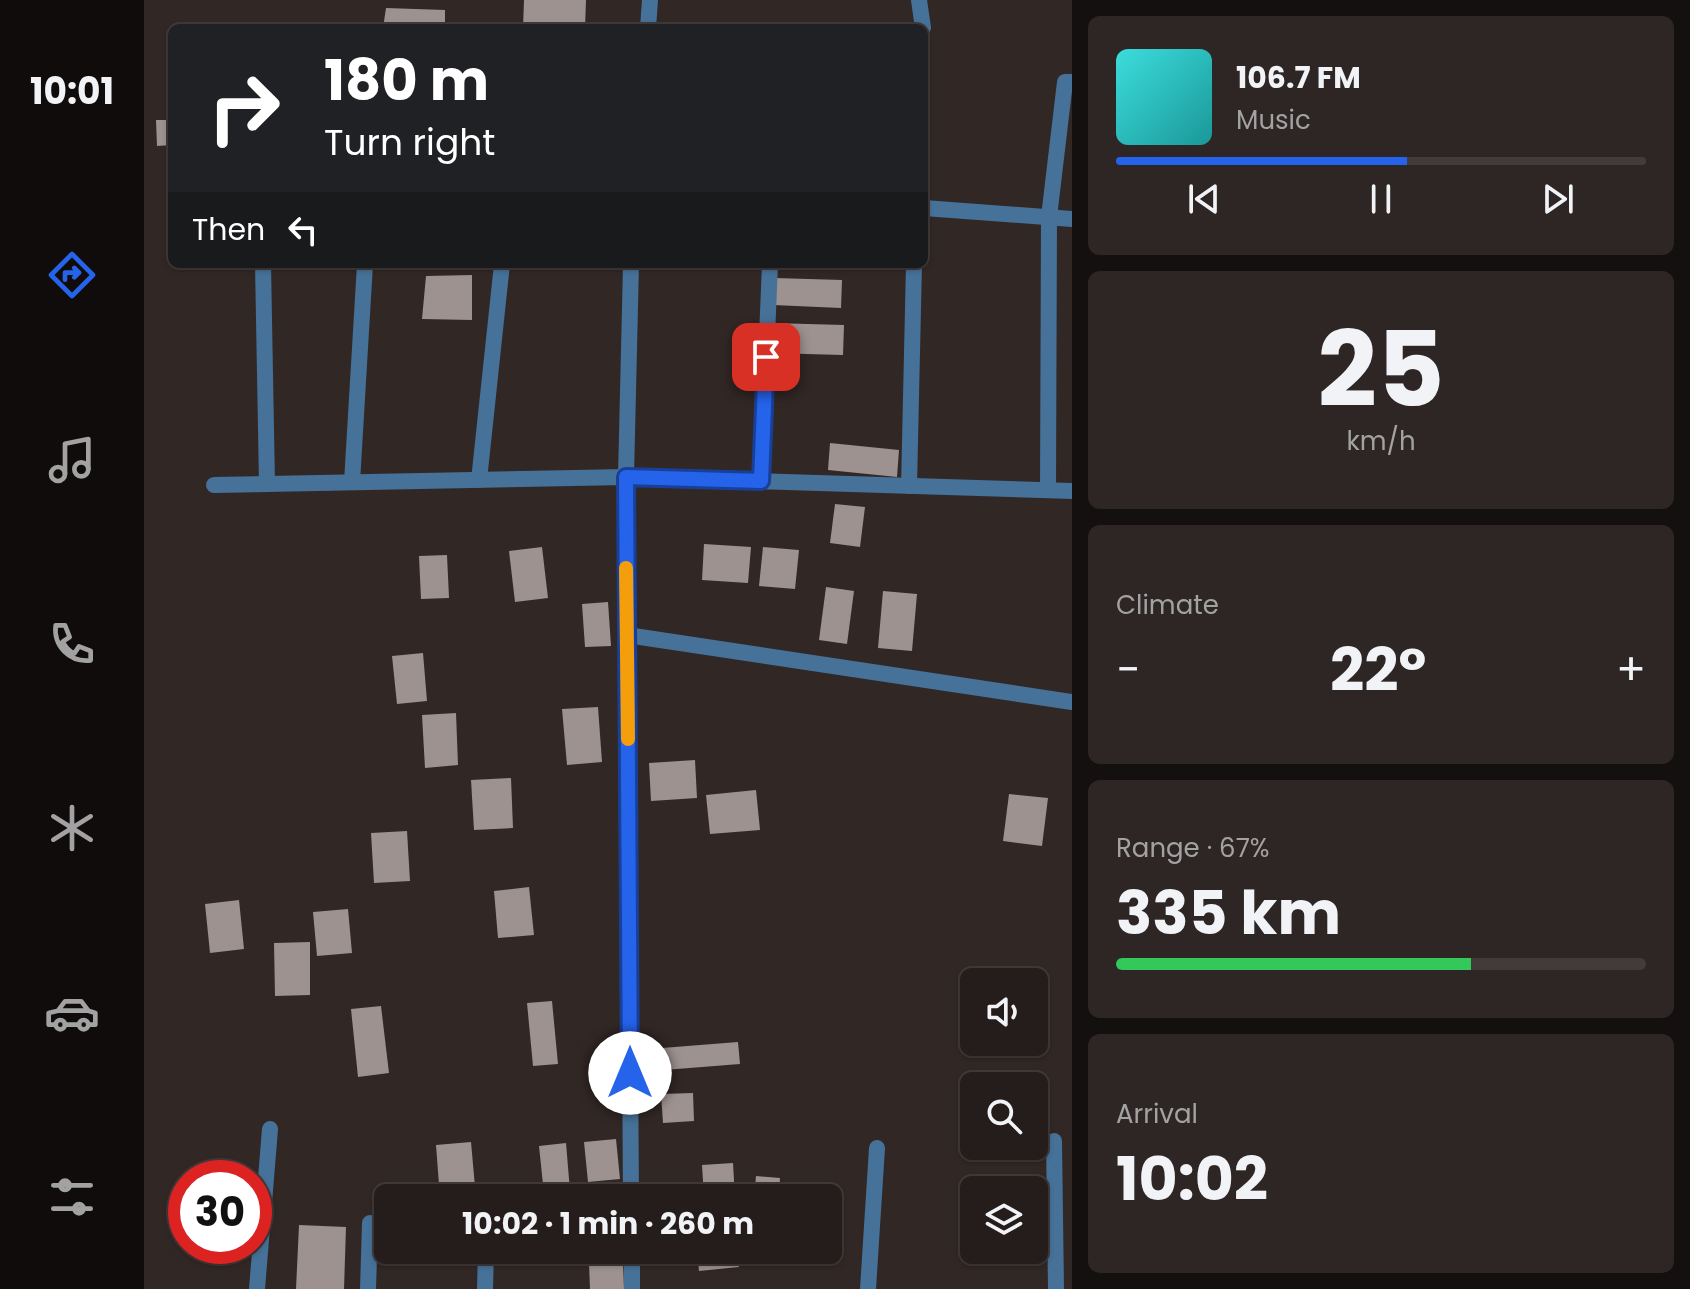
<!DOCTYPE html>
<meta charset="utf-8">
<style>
body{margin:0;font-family:Poppins,sans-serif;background:#2d2625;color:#f1f3f6;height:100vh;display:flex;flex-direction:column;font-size:30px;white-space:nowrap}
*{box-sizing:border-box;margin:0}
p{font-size:26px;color:#a3a2a3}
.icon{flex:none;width:44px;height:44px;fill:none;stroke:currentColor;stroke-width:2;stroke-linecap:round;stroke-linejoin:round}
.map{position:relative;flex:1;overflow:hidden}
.side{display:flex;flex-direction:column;gap:16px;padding:16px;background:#14100f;width:618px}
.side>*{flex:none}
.hud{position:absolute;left:24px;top:24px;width:760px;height:244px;border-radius:12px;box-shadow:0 2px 6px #0004,0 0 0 2px #423b3b;background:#202124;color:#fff;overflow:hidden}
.controls{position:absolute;left:816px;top:968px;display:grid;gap:16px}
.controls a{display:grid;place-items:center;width:88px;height:88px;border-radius:12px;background:#251d1c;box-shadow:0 2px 6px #0004,0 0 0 2px #423b3b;font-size:40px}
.speed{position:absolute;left:24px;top:1160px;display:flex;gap:16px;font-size:40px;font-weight:700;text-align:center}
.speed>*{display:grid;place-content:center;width:104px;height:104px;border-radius:50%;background:#251d1c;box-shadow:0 2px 6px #0004,0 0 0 2px #423b3b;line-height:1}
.speed .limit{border:12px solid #d22;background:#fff;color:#111}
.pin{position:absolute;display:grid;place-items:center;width:68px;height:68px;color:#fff;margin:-34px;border-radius:16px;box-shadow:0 4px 12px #0006}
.me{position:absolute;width:88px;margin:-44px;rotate:0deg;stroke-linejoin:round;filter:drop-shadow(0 0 6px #0008)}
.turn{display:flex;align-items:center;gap:28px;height:168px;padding:0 24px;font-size:36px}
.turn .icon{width:104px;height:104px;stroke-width:2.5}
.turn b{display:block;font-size:56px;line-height:68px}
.then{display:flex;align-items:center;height:76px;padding:0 24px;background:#0003;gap:16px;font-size:30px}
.big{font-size:60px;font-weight:700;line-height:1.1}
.side .tile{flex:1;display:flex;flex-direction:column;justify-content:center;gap:12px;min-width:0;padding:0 28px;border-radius:12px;background:#2d2625}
.side .dial{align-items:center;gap:0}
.dial b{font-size:104px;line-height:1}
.song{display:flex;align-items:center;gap:24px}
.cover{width:96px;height:96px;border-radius:12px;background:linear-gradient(135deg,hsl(180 70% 55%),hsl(180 70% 35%))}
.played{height:8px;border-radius:4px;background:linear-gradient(90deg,#2563eb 55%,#423b3b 55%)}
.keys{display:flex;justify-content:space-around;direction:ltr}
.heat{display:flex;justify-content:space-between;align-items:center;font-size:44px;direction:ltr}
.charge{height:12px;border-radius:6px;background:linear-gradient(90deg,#34c759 67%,#423b3b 0)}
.trip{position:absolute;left:230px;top:1184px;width:468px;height:80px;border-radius:12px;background:#251d1c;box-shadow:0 2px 6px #0004,0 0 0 2px #423b3b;font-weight:700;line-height:80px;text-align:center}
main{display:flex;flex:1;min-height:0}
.tab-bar{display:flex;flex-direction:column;width:144px;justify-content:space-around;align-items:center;background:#0f0c0b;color:#a3a2a3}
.tab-bar .icon{width:56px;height:56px}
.tab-bar .selected{color:#2563eb}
.tab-bar b{font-size:36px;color:#f1f3f6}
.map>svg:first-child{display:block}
.building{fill:#9e9290}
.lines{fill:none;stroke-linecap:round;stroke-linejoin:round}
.minor{stroke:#467198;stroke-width:16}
.route-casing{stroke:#184099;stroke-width:20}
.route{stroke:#2563eb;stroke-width:14}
.slow{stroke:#f59e0b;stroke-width:14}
</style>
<main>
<nav class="tab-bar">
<b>10:01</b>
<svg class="icon selected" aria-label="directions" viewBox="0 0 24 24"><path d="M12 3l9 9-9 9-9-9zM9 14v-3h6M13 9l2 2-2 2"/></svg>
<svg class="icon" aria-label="music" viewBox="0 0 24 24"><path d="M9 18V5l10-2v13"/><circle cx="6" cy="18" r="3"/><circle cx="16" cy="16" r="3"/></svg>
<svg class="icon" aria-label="phone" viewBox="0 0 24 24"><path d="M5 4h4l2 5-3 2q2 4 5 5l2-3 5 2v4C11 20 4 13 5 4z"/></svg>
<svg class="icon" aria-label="climate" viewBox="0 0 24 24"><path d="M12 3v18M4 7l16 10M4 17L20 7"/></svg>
<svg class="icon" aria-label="car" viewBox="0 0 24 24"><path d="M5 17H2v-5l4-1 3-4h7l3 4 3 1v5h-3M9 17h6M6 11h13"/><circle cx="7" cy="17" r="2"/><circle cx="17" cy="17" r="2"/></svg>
<svg class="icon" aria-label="filters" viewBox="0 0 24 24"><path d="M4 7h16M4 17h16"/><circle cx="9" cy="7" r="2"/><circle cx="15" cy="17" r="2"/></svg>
</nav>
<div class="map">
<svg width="928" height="1289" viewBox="0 0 928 1289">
<rect width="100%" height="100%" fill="#312725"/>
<!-- building -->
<g class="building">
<polygon points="380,0 442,0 441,28 379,28"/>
<polygon points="242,8 301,10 301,28 239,28"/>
<polygon points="12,120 28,120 28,145 13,146"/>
<polygon points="328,275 328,320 278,319 282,276"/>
<polygon points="630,278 698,280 697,308 629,305"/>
<polygon points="627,323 700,325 699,355 626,353"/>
<polygon points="686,443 755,450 753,477 684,470"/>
<polygon points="691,504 721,507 716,547 686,543"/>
<polygon points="560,544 607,547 604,583 558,580"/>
<polygon points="398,547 404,598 371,602 365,551"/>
<polygon points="619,547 655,550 651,589 615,586"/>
<polygon points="303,555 305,598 277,599 275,556"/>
<polygon points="682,587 710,591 703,644 675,640"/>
<polygon points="739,591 773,594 768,651 734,648"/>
<polygon points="464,602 467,646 441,647 438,604"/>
<polygon points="279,653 283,701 253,704 248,656"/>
<polygon points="454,707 458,762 423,765 418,709"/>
<polygon points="312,713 314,765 281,768 278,715"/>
<polygon points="551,760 553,798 507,801 505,763"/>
<polygon points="367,778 369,828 330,830 327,780"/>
<polygon points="612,790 616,830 566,834 562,795"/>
<polygon points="865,794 904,798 898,846 859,841"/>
<polygon points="263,831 266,881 230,883 227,833"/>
<polygon points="385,887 390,935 354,938 350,891"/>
<polygon points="95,900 100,949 66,953 61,904"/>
<polygon points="204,909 208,953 173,956 169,912"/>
<polygon points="166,942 166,995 131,996 130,943"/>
<polygon points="408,1001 414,1064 389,1066 383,1003"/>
<polygon points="237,1006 245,1073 214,1077 207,1009"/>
<polygon points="594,1042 596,1064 520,1070 518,1048"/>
<polygon points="549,1093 550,1121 519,1123 517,1094"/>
<polygon points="472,1139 476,1179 444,1182 440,1142"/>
<polygon points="327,1142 332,1198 296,1198 292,1145"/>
<polygon points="422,1143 426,1191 400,1194 395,1146"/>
<polygon points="589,1163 591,1198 560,1198 558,1165"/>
<polygon points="612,1176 636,1178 635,1198 610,1198"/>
<polygon points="458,1184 459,1198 432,1198 431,1186"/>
<polygon points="544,1188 547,1198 526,1198 525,1193"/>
<polygon points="155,1225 202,1227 200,1289 152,1289"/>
<polygon points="553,1250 594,1250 595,1267 555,1271"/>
<polygon points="479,1261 480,1289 446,1289 445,1263"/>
</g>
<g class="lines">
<!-- minor -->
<g class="minor">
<polyline points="775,0 779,28"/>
<polyline points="504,28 506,0"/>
<polyline points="780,208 928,219"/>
<polyline points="119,264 123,484"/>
<polyline points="487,264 482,477 487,1198"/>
<polyline points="335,480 358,264"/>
<polyline points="617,481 626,264"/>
<polyline points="208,482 221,264"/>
<polyline points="70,485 482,477 928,491"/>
<polyline points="765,486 770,264"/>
<polyline points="904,490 905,217 921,82 928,82"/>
<polyline points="483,635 928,702"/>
<polyline points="910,1141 912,1289"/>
<polyline points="488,1250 488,1289"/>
<polyline points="113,1289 126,1129"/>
<polyline points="224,1289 226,1223"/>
<polyline points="341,1289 342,1250"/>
<polyline points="724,1289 733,1148"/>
</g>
</g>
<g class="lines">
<!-- route casing -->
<g class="route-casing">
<polyline id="route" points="486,1073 482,477 617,481 622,357"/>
</g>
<!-- route -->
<use href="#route" class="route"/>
<!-- slow -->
<polyline class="slow" points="482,568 484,739"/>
</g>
</svg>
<div class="controls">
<a><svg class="icon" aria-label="sound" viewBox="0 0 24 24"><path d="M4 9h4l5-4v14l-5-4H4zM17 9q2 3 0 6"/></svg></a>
<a><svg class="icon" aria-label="search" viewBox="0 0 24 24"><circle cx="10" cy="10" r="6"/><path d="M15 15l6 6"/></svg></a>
<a><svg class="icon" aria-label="layers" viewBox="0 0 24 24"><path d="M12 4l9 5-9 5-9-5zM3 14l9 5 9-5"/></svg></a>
</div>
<div class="speed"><div class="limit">30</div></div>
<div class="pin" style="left:622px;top:357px;background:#d93025"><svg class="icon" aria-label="arrive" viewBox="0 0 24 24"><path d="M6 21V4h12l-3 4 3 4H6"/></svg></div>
<svg class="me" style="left:486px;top:1073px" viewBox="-20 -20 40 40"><circle r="19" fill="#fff"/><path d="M0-13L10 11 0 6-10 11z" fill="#2563eb"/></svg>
<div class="trip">10:02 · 1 min · 260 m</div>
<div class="hud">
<div class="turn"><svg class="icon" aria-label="right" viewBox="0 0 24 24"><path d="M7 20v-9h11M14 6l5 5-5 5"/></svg><div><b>180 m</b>Turn right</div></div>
<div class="then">Then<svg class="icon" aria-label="left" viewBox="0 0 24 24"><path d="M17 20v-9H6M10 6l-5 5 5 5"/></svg></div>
</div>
</div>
<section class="side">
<div class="tile">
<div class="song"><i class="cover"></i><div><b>106.7 FM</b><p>Music</p></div></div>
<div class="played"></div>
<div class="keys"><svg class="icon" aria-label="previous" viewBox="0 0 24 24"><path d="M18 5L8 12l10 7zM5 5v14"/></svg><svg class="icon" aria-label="pause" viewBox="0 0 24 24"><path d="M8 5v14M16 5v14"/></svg><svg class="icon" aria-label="next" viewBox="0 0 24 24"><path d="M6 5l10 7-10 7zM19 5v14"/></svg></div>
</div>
<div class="tile dial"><b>25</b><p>km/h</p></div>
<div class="tile"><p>Climate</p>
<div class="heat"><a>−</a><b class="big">22°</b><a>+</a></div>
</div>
<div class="tile"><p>Range · 67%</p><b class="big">335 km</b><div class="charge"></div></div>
<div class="tile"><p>Arrival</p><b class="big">10:02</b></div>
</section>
</main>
